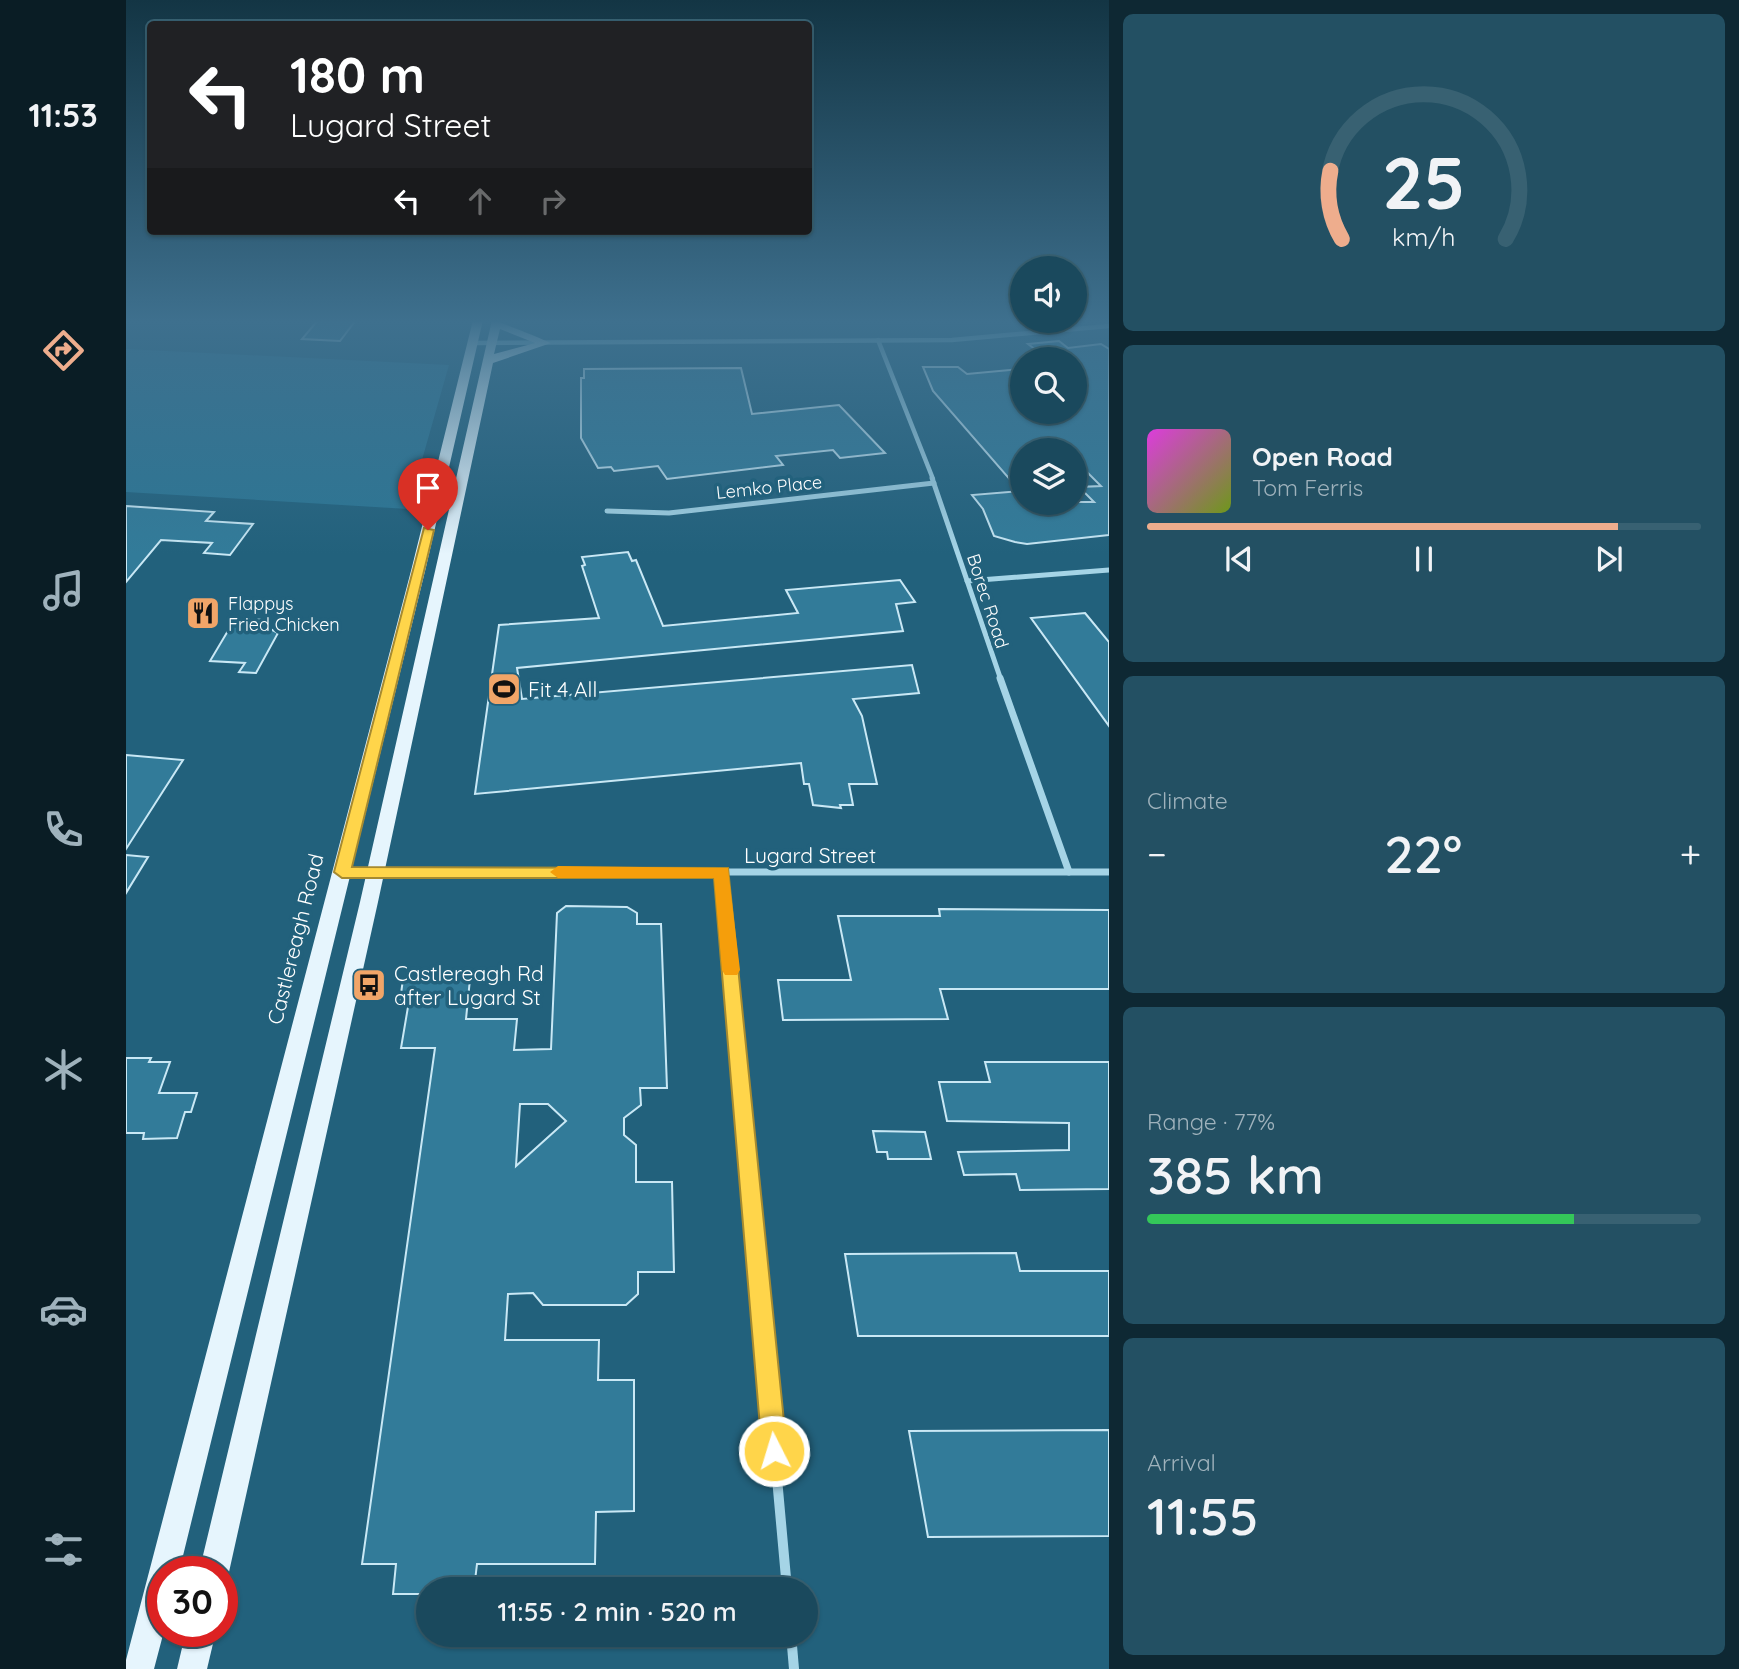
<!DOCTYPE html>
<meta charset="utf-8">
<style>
body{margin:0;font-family:Quicksand,sans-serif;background:#235063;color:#f1f3f6;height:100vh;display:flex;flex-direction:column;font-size:26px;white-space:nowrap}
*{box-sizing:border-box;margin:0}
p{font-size:23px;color:#9fb2bc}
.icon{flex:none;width:38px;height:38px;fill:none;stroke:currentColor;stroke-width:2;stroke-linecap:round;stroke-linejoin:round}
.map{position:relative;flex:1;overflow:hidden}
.drawer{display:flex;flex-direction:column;gap:14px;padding:14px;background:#0e2833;width:630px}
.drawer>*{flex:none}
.banner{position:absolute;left:21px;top:21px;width:665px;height:214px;border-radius:7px;box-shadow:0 2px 5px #0004,0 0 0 2px #386172;background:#202124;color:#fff;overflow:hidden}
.tools{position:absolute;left:884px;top:256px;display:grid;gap:14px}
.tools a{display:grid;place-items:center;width:77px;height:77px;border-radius:50%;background:#1a495d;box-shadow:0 2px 5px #0004,0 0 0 2px #386172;font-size:35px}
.speed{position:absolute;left:21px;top:1556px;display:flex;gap:14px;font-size:35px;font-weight:700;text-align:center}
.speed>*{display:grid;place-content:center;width:91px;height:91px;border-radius:50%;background:#1a495d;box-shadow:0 2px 5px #0004,0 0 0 2px #386172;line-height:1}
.speed .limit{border:10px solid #d22;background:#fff;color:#111}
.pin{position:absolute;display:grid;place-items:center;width:60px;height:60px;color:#fff;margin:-72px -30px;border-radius:50% 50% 50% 0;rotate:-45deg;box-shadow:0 0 7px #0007}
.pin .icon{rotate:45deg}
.me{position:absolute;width:77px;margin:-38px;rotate:355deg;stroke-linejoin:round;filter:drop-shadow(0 0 5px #0008)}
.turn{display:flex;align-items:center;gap:24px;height:147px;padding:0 28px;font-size:32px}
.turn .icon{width:91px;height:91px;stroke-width:2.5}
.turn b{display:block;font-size:49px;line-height:60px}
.lanes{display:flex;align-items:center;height:66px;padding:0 28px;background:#0003;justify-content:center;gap:35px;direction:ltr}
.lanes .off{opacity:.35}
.big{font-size:52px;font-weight:600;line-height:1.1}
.drawer .tile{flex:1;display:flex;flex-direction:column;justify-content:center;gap:10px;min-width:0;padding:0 24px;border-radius:10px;background:#235063}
.drawer .dial{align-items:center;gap:0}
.dial svg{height:182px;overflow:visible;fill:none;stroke:#386172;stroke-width:7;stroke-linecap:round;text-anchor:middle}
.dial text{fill:#f1f3f6;stroke:none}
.song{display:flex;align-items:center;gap:21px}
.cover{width:84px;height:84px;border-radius:10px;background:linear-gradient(135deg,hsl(300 70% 55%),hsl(80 70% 35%))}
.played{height:7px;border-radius:4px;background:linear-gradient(90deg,#eead8d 85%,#386172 85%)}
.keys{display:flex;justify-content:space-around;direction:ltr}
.heat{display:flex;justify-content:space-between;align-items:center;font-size:38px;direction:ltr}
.charge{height:10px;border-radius:5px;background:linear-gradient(90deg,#34c759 77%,#386172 0)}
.trip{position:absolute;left:290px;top:1577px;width:402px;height:70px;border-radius:35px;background:#1a495d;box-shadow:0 2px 5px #0004,0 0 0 2px #386172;font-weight:600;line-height:70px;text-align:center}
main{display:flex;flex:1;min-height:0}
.tabs{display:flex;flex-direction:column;width:126px;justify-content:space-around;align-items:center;background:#0a1d25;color:#9fb2bc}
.tabs .icon{width:49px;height:49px}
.tabs .current{color:#eead8d}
.tabs b{font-size:32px;color:#f1f3f6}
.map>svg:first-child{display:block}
.green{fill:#2c7694}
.building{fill:#327b99;stroke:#c9e8f5;stroke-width:2;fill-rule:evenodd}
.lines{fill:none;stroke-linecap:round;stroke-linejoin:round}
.street-far4{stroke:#a5d4e6;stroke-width:4.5}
.street-far3{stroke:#a5d4e6;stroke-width:5}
.street-far2{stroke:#a5d4e6;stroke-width:7}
.street-far1{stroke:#a5d4e6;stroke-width:9}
.street{stroke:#a5d4e6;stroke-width:10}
.primary{fill:#e6f5fd;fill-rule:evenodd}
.route{fill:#ffd54a;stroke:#a68a30;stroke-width:2}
.slow{fill:#f59e0b}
.labels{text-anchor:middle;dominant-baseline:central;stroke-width:7;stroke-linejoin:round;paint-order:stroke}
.far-street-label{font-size:18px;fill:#fff;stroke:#22617c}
.far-poi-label{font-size:18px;fill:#fff;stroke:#22617c;text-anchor:start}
.poi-label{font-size:21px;fill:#fff;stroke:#22617c;text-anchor:start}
.street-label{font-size:21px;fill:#fff;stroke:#22617c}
</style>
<main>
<nav class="tabs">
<b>11:53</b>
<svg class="icon current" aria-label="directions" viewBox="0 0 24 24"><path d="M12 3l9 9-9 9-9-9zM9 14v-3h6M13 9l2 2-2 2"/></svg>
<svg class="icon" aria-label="music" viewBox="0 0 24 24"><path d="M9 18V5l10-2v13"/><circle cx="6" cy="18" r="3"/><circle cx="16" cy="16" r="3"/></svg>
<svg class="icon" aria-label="phone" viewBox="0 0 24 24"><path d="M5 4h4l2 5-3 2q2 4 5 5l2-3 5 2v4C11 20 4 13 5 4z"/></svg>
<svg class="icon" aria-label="climate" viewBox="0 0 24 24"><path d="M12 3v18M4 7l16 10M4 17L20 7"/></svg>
<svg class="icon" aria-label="car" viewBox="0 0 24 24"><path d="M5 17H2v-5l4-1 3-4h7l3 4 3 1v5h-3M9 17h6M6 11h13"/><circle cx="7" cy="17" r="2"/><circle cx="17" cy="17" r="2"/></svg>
<svg class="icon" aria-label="filters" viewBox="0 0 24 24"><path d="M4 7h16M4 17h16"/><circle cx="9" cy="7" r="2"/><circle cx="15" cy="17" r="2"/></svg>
</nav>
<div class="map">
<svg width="983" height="1669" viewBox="0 0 983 1669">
<rect width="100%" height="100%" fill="#22617c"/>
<!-- green -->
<polygon class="green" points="0,349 323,365 282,509 0,492"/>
<!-- building -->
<g class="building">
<polygon points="192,320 230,320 214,341 176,339"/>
<path d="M933,341l9,7 33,-4 8,5v186l-82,9 -12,-2 -21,-6 -11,-27 -11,-14 48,-4 -87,-100 -10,-24h35l9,7 55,-5v42h52v-52h-26l-20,-15zM896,450h52v9l27,27 -22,1 15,15h-72z"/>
<polygon points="615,368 626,414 713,405 759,453 714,458 707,450 650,456 657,465 541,479 532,466 488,471 485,467 472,468 455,438 455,378 458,378 458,369"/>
<polygon points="0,506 88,512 80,521 127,524 104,555 78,553 86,543 35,540 0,582"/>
<polygon points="502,552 506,561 510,560 537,626 672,613 660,590 774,580 789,602 770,604 777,631 391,668 396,699 786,665 793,693 727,699 736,716 751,784 723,784 727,805 714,805 715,808 687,805 683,784 678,784 675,763 349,794 373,625 473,618 456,566 459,565 456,557"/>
<polygon points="959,613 983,642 983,726 905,618"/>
<polygon points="109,619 143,620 136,632 139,626 152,633 130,673 113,672 119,663 84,661"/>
<polygon points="0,755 57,760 0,849"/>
<polygon points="0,855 22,857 0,893"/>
<path d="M440,906l61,1 10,6v11h24l6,164h-27l1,17 -17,13v17l12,10v37h36l2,90h-36v22l-12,11h-83l-10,-12 -25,1 -3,46h94l-1,40h36v131l-38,1 -1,52h-118l-3,25h-45v5h-36l3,-30h-34l73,-516h-34l8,-47h-9l3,-22h67l-4,40h51l-3,31 37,-1 6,-136zM394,1104h28l18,17 -50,45z"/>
<polygon points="813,909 983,910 983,989 814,989 822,1019 657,1020 652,980 725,980 712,916 814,916"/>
<polygon points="0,1058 25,1058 23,1062 44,1062 33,1093 71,1093 65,1112 59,1112 51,1138 17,1139 18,1133 0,1133"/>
<polygon points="859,1062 983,1062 983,1189 894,1190 890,1174 838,1175 832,1152 943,1150 943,1123 821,1121 813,1082 864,1082"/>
<polygon points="747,1131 799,1132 805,1159 762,1159 761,1152 751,1152"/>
<polygon points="890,1253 894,1271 983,1271 983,1336 732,1336 719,1254"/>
<polygon points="983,1430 983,1536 802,1537 783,1431"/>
</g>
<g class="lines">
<!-- street-far4 -->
<g class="street-far4">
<polyline points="926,320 937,330"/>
<polyline points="752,340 807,479"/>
<polyline points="346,343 826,340 983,326"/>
</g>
<!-- street-far3 -->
<g class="street-far3">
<polyline points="806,478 875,680"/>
<polyline points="481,511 543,513 808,483"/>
<polyline points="841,581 983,570"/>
</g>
<!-- street-far2 -->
<g class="street-far2">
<polyline points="874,678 943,872"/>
<polyline points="217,872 983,872"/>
<polyline points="596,872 602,935"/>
</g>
<!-- street-far1 -->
<polyline class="street-far1" points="602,933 631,1259"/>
<!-- street -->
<g class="street">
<polyline points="631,1257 661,1589"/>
<polyline points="665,1634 668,1669"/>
</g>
<!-- primary -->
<g class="primary">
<polygon points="347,320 357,320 300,567 53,1572 37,1572 38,1631 28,1669 0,1669 0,1660 286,567"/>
<path d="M366,320c4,0 53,20 59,23l-58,20 -115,539 -149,670 -7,11v-11h-23l161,-670zM374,329l35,14 -41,11z"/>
<polygon points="60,1631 90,1631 81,1669 51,1669"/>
</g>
</g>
<!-- sky -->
<linearGradient id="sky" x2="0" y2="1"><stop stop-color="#133544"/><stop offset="0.58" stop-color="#3e708e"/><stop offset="1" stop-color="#3e708e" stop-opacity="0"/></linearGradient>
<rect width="983" height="554" fill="url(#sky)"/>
<!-- route -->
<polygon class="route" points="298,528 308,530 226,867 602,868 661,1451 657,1460 648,1464 640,1460 636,1451 588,878 216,878 208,872"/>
<!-- slow -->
<polygon class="slow" points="432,866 602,868 614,970 611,975 599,975 596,970 588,878 432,878 424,872"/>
<!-- icons -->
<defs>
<g id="restaurant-square" transform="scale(1.75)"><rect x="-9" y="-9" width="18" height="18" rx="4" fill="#f1a568" stroke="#22617c"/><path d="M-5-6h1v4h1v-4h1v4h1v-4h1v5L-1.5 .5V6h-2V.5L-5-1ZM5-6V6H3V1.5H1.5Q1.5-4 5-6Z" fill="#111"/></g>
<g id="stadium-square" transform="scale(1.75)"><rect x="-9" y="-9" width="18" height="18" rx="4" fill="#f1a568" stroke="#22617c"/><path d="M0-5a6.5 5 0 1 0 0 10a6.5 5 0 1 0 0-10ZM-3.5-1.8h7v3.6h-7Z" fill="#111"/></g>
<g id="bus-square" transform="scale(1.75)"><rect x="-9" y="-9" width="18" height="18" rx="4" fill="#f1a568" stroke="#22617c"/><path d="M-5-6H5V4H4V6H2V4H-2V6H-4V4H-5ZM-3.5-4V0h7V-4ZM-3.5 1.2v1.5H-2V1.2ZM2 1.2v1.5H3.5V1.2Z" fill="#111"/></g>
</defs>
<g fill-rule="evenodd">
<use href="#restaurant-square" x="77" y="613"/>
<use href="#stadium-square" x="378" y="689"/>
<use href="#bus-square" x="243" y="985"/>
</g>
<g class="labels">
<!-- far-street labels -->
<g class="far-street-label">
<text transform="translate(643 487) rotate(-6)">Lemko Place</text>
<text transform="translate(862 601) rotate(72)">Borec Road</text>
</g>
<!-- far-poi labels -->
<g class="far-poi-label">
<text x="102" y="603">Flappys<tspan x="102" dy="21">Fried Chicken</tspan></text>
</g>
<!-- poi labels -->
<g class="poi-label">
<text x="402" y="689">Fit 4 All</text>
<text x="268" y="973">Castlereagh Rd<tspan x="268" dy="24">after Lugard St</tspan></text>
</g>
<!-- street labels -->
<g class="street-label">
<text x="684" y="855">Lugard Street</text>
<text transform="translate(169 939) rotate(-76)">Castlereagh Road</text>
</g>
</g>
</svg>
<div class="tools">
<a><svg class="icon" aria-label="sound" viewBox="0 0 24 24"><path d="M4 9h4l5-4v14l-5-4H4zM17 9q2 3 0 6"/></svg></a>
<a><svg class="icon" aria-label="search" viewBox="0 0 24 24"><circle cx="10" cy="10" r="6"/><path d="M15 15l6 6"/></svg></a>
<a><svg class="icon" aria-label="layers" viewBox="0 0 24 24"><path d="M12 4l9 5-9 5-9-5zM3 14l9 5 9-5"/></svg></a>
</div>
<div class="speed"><div class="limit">30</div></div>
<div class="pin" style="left:302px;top:530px;background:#d93025"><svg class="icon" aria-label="arrive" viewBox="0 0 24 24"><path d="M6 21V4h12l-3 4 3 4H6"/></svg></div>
<svg class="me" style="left:648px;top:1451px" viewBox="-20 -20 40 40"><circle r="17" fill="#ffd54a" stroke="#fff" stroke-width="3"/><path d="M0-11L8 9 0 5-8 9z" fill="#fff"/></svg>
<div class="trip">11:55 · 2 min · 520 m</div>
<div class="banner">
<div class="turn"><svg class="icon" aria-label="left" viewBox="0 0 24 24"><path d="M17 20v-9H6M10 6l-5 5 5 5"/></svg><div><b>180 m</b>Lugard Street</div></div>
<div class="lanes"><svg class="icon" aria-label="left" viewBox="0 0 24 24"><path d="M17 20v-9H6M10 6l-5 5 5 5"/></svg><svg class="icon off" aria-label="ahead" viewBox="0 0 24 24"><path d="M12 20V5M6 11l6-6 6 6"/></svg><svg class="icon off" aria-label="right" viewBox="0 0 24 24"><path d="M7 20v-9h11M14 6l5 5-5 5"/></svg></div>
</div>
</div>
<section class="drawer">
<div class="tile dial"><svg viewBox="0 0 100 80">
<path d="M14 69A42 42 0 1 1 86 69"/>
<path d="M14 69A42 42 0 0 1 9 39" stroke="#eead8d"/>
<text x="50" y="56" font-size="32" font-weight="700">25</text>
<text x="50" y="72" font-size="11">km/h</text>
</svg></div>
<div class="tile">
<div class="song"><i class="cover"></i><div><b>Open Road</b><p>Tom Ferris</p></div></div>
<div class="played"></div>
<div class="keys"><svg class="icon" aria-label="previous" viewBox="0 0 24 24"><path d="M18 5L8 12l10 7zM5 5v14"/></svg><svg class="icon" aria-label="pause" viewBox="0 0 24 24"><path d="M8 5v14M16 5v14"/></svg><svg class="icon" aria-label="next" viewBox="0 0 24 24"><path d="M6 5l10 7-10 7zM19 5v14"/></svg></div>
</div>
<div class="tile"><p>Climate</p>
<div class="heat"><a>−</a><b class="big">22°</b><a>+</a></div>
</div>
<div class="tile"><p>Range · 77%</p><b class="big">385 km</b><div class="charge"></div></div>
<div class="tile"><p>Arrival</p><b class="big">11:55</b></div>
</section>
</main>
